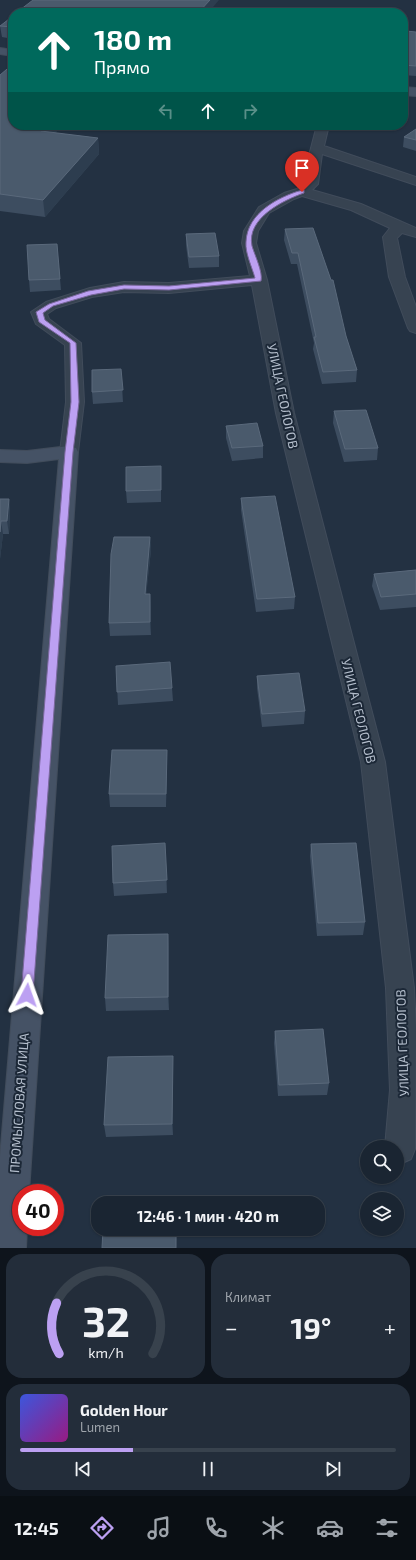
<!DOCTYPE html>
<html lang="ru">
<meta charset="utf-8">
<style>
body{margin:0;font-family:"Exo 2",sans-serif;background:#232d3a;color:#f1f3f6;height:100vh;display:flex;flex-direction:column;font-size:15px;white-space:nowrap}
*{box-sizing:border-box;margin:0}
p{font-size:13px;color:#9fa5ac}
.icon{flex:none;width:22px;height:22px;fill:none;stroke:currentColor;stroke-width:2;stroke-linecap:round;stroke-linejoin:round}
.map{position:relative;height:1248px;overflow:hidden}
.details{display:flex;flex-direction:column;gap:6px;padding:6px;background:#0e141c;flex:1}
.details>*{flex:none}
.guide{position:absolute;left:8px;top:8px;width:400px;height:122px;border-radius:16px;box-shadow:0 1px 3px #0004,0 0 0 1px #38424d;background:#00695c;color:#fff;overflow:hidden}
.buttons{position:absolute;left:360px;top:1140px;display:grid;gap:8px}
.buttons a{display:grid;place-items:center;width:44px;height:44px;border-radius:50%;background:#1a2532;box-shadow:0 1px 3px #0004,0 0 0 1px #38424d;font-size:20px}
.speed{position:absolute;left:12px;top:1184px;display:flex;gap:8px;font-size:20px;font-weight:700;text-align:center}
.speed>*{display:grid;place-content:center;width:52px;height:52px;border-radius:50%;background:#1a2532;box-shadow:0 1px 3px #0004,0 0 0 1px #38424d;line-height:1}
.speed .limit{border:6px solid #d22;background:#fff;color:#111}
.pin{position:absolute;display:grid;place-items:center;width:34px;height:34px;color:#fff;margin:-41px -17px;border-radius:50% 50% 50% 0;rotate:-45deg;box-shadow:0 0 4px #0007}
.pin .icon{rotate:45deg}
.me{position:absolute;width:44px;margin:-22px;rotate:4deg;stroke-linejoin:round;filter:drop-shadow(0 0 3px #0008)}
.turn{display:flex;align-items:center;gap:14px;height:84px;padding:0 20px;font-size:18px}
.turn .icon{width:52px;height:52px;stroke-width:2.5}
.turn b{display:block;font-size:28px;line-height:34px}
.lanes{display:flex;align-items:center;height:38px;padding:0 20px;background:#0003;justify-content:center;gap:20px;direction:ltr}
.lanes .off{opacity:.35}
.big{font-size:30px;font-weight:700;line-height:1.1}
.details .widget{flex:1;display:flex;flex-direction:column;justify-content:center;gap:6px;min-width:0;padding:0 14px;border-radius:16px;background:#232d3a}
.details .dial{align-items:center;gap:0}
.dial svg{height:104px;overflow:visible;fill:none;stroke:#38424d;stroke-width:7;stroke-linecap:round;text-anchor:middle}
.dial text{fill:#f1f3f6;stroke:none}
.song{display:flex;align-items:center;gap:12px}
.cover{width:48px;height:48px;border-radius:6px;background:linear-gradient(135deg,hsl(230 70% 55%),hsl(310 70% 35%))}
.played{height:4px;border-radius:2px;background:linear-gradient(90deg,#bca0f2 30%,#38424d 30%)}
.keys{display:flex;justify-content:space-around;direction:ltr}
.heat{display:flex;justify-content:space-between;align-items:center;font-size:22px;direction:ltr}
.details .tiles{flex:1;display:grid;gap:6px;grid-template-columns:1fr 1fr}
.widget:last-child{grid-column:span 2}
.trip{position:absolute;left:91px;top:1196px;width:234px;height:40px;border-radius:16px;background:#1a2532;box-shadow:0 1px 3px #0004,0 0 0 1px #38424d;font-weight:700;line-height:40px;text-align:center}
.tabs{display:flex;height:64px;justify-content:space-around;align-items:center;background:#0a0f14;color:#9fa5ac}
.tabs .icon{width:28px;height:28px}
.tabs .active{color:#bca0f2}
.tabs b{font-size:18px;color:#f1f3f6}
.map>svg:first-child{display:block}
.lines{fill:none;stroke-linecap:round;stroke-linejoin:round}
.street-casing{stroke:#414c5b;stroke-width:2}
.secondary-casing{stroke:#414c5b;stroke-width:2}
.street{fill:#374351;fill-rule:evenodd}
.secondary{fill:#455265;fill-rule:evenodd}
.wall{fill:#3d4d60}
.shaded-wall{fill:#2d3d4f}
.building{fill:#4a5a6c;stroke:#5a697b}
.route{fill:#bca0f2;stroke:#7a689d}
.labels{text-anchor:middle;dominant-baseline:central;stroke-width:4;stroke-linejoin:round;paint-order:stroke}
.street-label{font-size:13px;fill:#b4becc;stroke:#1c2837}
</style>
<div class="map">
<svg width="416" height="1248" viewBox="0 0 416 1248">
<rect width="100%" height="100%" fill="#233142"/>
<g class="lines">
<!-- street casing -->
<g class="street-casing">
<polygon id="street" points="317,125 329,125 324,146 416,177 416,185 322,154 318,184 312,190 361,204 416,228 416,237 402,233 397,238 405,277 416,307 416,333 410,331 408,328 389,277 383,237 390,228 351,210 302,196 294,199 269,213 258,231 256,243 267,280 294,413 385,762 414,988 416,1029 415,1149 411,1159 400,1164 397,1162 397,1147 385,1147 390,1090 386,988 361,762 276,413 252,285 169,293 124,292 92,297 56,308 47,314 49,319 81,343 84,402 78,452 75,456 69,457 63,456 60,452 66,402 65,345 36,324 31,312 46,302 90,288 124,282 169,283 250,276 242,243 244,231 259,207 284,193 297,189 304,183 305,171"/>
</g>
<!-- secondary casing -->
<g class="secondary-casing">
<g id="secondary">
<polygon points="0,48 13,50 13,56 0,54"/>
<polygon points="403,87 416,88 416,96 403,95"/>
<polygon points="69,446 76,448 78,452 29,1193 21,1193 21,1227 27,1227 26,1248 0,1248 0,1157 59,459 27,463 0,462 0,450 27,451"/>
</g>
</g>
<!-- street -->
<use href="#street" class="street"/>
<!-- secondary -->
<use href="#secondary" class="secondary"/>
</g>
<!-- wall -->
<g class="wall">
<polygon points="13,16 13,39 2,37 0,26"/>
<polygon points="416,32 416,76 403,75 403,38"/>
<polygon points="0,75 55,133 98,138 99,154 45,217 0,211"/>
<polygon points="416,129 416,151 403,147 404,137"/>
<polygon points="285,229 346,336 357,370 356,382 322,384 313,349 314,343 297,264 291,264 284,240"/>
<polygon points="186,234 219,256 219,267 189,268 186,245"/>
<polygon points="57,244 61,290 30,292 29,280"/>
<polygon points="121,369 123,402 93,404 92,392"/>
<polygon points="334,411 378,448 377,460 344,462 333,423"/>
<polygon points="226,426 263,446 263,458 232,461 226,438"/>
<polygon points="161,466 161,502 127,503 126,491"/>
<polygon points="241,498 295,597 294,609 256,612 241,510"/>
<polygon points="0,499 9,499 10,512 9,534 3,534 0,559"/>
<polygon points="150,537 151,550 146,594 150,594 151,635 110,636 109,623"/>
<polygon points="416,570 416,607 380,610 372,586 374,574"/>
<polygon points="116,666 172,688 173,701 118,705"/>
<polygon points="257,676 305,711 304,724 262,727 257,688"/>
<polygon points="167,750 167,762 166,807 110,807 109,794"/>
<polygon points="165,843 167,893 114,896 113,883"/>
<polygon points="311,844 365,922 363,935 317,936 310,856"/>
<polygon points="168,934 169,1010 106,1011 105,998"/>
<polygon points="275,1031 329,1083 327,1095 278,1096 274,1043"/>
<polygon points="173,1056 173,1135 106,1137 104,1125"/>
</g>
<!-- shaded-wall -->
<g class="shaded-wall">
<polygon points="210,0 219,0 208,13 198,13"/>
<polygon points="47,125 63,125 42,147 41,131"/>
<polygon points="98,138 99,154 45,217 43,200"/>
<polygon points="9,499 10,512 9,534 7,521"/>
<polygon points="1,521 3,534 0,559 0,532"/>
<polygon points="150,537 151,550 145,607 145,594"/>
<polygon points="150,594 151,607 151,635 150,622"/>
<polygon points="167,750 167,762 166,807 166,794"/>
<polygon points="168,934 169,947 169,1010 168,997"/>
<polygon points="173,1056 173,1135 172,1124"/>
<polygon points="176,1229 177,1229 176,1248"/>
</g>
<!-- building -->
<g class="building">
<polygon points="33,0 210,0 198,13 16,13"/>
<polygon points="13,16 13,27 0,26"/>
<polygon points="406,31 416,32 416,66 403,65 403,38"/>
<polygon points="13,64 13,125 47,125 41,131 98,138 43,200 0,194 0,75"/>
<polygon points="416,129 416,140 404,137"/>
<polygon points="313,228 331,280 333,280 346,336 357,370 323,372 314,337 316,337 298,253 292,253 285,229"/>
<polygon points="215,233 219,256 189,257 186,234"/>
<polygon points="57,244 60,279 29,280 27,245"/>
<polygon points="121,369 123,390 92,392 92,370"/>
<polygon points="366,410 378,448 345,449 334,411"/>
<polygon points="257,423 263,446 232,448 226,426"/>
<polygon points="161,466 161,490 126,491 126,467"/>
<polygon points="275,496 295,597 257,599 241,498"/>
<polygon points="0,499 9,499 7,521 1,521 0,532"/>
<polygon points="114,537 150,537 145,594 150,594 150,622 109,623 111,554"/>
<polygon points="416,570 416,594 381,597 374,574"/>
<polygon points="170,662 172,688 117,692 116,666"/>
<polygon points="299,673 305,711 262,714 257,676"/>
<polygon points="112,750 167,750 166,794 109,794"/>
<polygon points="165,843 167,880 113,883 112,846"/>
<polygon points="356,843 365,922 318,923 311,844"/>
<polygon points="168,934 168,997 105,998 108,935"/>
<polygon points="323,1029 329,1083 279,1085 275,1031"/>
<polygon points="173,1056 172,1124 104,1125 108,1057"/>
<polygon points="177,1199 177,1203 105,1203 105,1200"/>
<polygon points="103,1229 176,1229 176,1248 102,1248"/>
</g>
<!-- route -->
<path class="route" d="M302,190h2v3c-20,7 -58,25 -52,53 3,10 11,26 9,35l-92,9 -45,-1 -33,6 -38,11 -10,7 2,7 31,23 3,59 -6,50 -40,543 -2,4 -4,2 -4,-2 -2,-4 44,-543 6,-50 -1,-59 -31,-21 -3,-10 13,-8 39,-13 36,-6 45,1 86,-8c-3,-11 -10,-25 -9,-36 1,-29 32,-45 56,-52z"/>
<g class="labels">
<!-- street labels -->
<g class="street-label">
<text transform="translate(283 396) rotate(78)">УЛИЦА ГЕОЛОГОВ</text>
<text transform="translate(359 711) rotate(76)">УЛИЦА ГЕОЛОГОВ</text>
<text transform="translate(402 1043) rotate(-92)">УЛИЦА ГЕОЛОГОВ</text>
<text transform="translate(19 1103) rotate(-86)">ПРОМЫСЛОВАЯ УЛИЦА</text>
</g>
</g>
</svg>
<div class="buttons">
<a><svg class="icon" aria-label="search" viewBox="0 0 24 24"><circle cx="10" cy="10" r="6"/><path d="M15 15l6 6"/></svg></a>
<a><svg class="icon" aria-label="layers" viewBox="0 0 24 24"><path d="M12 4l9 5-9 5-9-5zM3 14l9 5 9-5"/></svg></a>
</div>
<div class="speed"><div class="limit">40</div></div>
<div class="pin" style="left:302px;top:192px;background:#d93025"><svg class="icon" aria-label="arrive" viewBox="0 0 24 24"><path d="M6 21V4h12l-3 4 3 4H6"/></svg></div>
<svg class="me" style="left:27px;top:995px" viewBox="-20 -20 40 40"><path d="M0-17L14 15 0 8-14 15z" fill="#bca0f2" stroke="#fff" stroke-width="4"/></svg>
<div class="trip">12:46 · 1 мин · 420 m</div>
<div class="guide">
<div class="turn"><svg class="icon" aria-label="ahead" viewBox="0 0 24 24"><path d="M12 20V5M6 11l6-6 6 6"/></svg><div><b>180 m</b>Прямо</div></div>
<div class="lanes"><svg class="icon off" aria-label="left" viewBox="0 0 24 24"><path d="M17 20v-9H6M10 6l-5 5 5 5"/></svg><svg class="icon" aria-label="ahead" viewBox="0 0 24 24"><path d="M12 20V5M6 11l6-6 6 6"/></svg><svg class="icon off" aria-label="right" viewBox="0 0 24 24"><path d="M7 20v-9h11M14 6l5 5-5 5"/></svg></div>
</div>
</div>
<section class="details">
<div class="tiles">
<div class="widget dial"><svg viewBox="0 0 100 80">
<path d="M14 69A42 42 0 1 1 86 69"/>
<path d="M14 69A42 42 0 0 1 12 30" stroke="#bca0f2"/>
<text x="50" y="56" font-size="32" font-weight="700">32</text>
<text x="50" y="72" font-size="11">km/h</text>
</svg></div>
<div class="widget"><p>Климат</p>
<div class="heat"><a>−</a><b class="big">19°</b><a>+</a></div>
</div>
<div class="widget">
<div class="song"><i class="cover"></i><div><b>Golden Hour</b><p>Lumen</p></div></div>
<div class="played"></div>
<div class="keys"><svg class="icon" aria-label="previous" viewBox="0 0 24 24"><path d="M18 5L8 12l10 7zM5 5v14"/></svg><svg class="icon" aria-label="pause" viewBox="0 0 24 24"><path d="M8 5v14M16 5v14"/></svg><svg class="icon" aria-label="next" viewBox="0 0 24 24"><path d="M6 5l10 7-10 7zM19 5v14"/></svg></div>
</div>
</div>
</section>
<nav class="tabs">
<b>12:45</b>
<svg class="icon active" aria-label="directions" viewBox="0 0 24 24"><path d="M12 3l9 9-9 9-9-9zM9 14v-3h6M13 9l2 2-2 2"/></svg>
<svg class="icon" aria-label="music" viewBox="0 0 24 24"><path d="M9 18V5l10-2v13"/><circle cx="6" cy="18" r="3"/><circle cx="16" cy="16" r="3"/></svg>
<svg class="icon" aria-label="phone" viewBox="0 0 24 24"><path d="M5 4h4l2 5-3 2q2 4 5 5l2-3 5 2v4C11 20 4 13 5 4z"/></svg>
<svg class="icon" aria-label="climate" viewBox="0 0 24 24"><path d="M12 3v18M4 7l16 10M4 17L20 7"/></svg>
<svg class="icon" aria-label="car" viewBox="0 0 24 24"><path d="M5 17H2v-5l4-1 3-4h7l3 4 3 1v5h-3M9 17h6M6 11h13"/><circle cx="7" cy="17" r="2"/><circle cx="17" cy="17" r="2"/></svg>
<svg class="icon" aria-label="filters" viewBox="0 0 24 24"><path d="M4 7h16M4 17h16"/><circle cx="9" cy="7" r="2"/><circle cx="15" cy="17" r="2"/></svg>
</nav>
